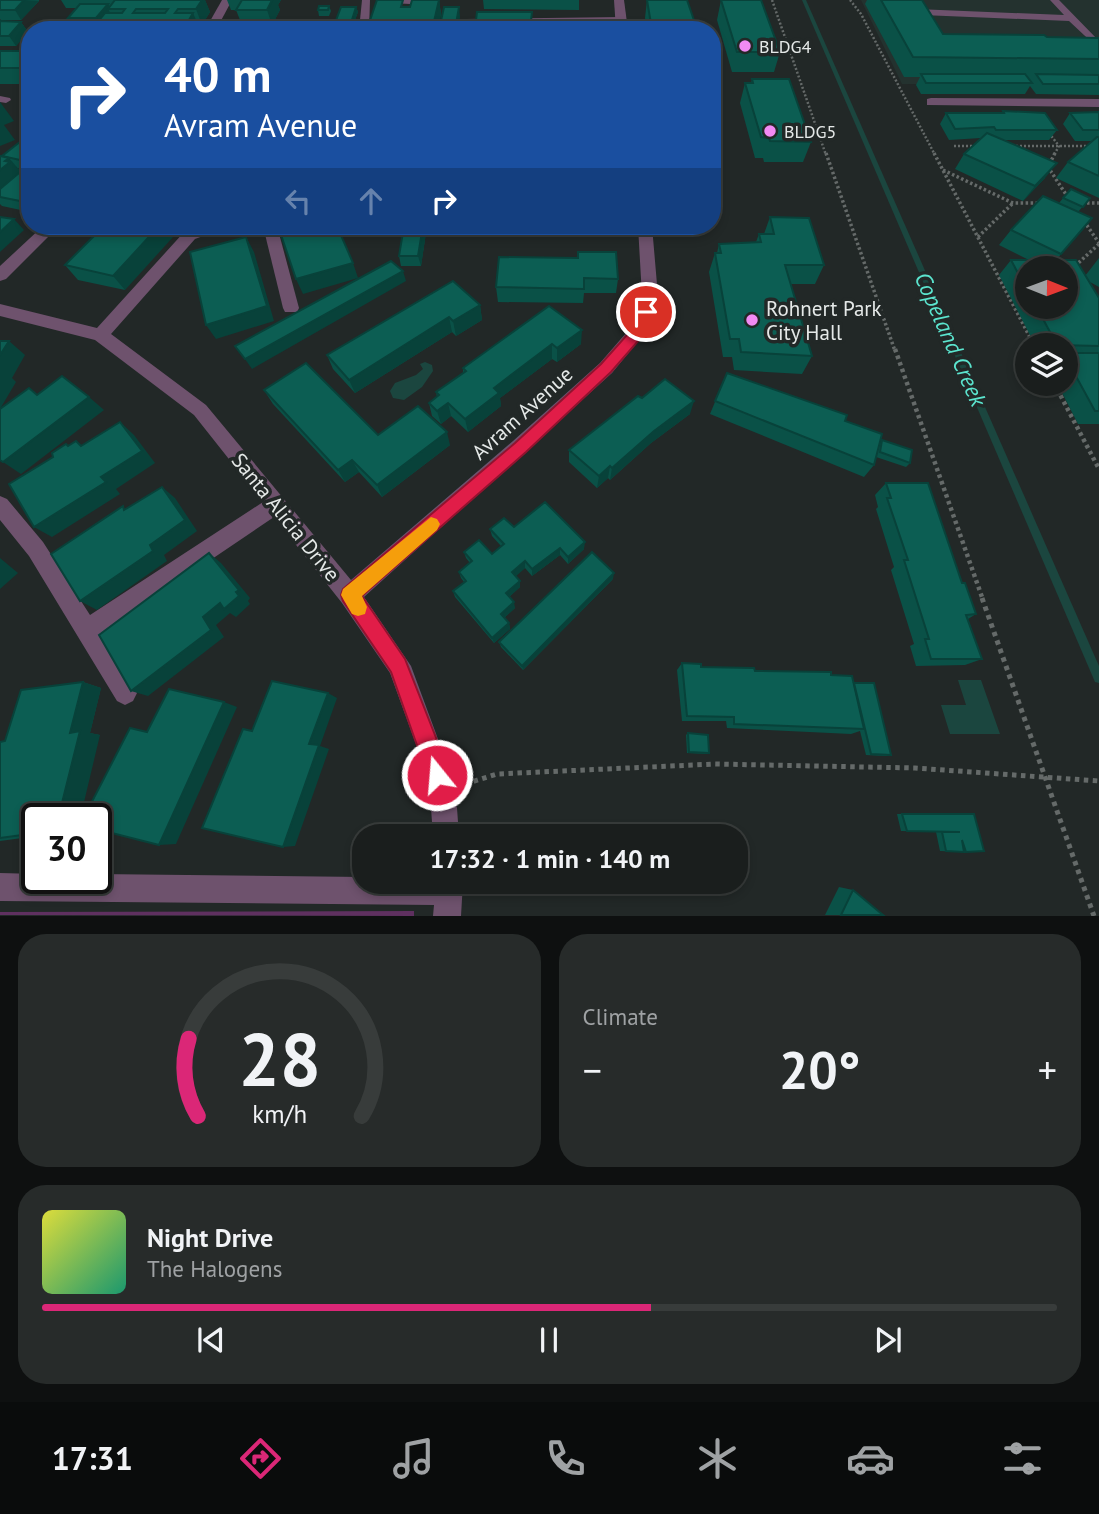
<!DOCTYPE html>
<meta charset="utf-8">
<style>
body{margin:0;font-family:"PT Sans",sans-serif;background:#272b2a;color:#f1f3f6;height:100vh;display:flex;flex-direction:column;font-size:26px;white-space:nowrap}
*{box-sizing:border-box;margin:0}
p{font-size:23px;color:#9fa2a4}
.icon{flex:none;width:38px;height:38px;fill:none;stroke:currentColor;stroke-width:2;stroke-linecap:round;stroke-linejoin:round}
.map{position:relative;height:916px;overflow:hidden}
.drawer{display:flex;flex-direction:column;gap:18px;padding:18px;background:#0e1010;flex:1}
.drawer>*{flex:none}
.top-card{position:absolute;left:21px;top:21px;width:700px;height:214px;border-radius:28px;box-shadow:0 4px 10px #0003,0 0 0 2px #383c3b;background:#1a4fa0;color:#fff;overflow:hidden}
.needle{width:46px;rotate:91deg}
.buttons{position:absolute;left:1015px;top:256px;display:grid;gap:14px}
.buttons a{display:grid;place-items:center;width:63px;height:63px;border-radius:50%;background:#1a1e1d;box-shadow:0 4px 10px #0003,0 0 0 2px #383c3b;font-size:35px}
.speed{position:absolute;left:21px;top:803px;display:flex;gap:14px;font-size:35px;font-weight:700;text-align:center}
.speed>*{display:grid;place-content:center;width:91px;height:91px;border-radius:50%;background:#1a1e1d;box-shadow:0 4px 10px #0003,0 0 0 2px #383c3b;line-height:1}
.speed .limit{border:4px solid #111;border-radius:10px;background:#fff;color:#111}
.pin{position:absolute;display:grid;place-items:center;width:60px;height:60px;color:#fff;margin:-30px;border:4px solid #fff;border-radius:50%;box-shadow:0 2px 7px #0007}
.me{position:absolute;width:77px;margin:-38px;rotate:343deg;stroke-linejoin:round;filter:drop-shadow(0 0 5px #0008)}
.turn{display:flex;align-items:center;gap:24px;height:147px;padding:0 28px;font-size:32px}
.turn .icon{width:91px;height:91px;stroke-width:2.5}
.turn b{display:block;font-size:49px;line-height:60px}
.lanes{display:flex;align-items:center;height:66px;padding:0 28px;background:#0003;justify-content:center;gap:35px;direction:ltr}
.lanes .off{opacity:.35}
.big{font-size:52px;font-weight:700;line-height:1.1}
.drawer .tile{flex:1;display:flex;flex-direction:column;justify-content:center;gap:10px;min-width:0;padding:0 24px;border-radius:28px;background:#272b2a}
.drawer .dial{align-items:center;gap:0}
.dial svg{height:182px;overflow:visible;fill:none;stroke:#383c3b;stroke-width:7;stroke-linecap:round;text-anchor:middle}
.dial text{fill:#f1f3f6;stroke:none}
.song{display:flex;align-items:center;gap:21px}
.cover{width:84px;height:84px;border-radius:10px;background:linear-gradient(135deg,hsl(60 70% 55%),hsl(160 70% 35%))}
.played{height:7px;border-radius:4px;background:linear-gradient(90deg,#db2777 60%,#383c3b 60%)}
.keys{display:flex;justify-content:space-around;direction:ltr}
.heat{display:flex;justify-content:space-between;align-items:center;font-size:38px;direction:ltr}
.drawer .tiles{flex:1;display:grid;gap:18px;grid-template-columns:1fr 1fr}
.tile:last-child{grid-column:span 2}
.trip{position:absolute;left:352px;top:824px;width:396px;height:70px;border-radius:28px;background:#1a1e1d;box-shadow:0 4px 10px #0003,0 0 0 2px #383c3b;font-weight:700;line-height:70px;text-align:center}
.tabs{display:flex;height:112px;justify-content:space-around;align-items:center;background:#0a0c0c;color:#9fa2a4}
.tabs .icon{width:49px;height:49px}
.tabs .on{color:#db2777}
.tabs b{font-size:32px;color:#f1f3f6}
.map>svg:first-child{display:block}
.built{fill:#24322f}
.green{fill:#5f3060}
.water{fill:#1b463f}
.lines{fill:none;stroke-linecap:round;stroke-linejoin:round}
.stream{fill:#1b463f;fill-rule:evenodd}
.path-far3{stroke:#656a69;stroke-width:2.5;stroke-dasharray:2 2;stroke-linecap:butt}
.path-far2{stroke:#656a69;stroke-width:3.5;stroke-dasharray:2.5 2.5;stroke-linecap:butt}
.path-far1{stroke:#656a69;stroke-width:4.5;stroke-dasharray:3.5 3.5;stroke-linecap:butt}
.path{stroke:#656a69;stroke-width:5;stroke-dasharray:4.5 4.5;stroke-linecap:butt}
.service{fill:#6e526d;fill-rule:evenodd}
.minor{fill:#6e526d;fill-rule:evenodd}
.wall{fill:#0a5147;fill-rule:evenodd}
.shaded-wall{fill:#08423a}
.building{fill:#0c5e53;stroke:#08423a;stroke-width:2;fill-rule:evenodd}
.route{fill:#e11d48;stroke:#92132f;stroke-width:2}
.slow{fill:#f59e0b}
.poi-dot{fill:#f28af3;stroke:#222827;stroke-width:2.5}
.labels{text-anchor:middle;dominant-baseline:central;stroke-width:7;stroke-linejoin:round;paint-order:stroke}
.far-poi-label{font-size:18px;fill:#e5e9e8;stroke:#222827;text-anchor:start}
.poi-label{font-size:21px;fill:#e5e9e8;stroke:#222827;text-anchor:start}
.street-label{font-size:21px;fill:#e5e9e8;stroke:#222827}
.water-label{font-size:23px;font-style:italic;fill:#5be4ce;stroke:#222827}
</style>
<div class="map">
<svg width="1099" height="916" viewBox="0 0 1099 916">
<rect width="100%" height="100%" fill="#222827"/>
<!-- built -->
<polygon class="built" points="861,0 1099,0 1099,85 902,84"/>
<!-- green -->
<polygon class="green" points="414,911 414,916 0,915 0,912"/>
<!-- water -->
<g class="water">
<polygon points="425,362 432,365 433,371 422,387 404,400 393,398 390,391 395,383 416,375 423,369 420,364"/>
<polygon points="958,680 981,680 1000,734 950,734 941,705 966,705"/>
</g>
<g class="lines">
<!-- stream -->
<polygon class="stream" points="802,0 806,0 1099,666 1099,683 1095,682"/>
<!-- path-far3 -->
<g class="path-far3">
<polyline points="772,0 826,155"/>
<polyline points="850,0 861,14 935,155"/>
<polyline points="1049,133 1059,146 1054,155"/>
<polyline points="954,146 979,146"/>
<polyline points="1012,146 1099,146"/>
</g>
<!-- path-far2 -->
<g class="path-far2">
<polyline points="826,153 895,351"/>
<polyline points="934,153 1034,345"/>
<polyline points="1055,153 1048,167 1069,199"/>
<polyline points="943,170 1013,203 1039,203"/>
<polyline points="1082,203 1099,203"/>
<polyline points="1084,221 1099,243"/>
<polyline points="978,237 1013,203"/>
<polyline points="1075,266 1099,244"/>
</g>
<!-- path-far1 -->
<g class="path-far1">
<polyline points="895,349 983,600"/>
<polyline points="1054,383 1099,469"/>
</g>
<!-- path -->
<g class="path">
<polyline points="982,598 1094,916"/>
<polyline points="465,784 497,774 715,764 915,768 1099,781"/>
</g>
<!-- service -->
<g class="service">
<polygon points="362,0 370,0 369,30 359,30"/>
<polygon points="387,0 431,0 433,2 429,5 391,3"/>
<polygon points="1050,0 1059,0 1099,41 1099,49 1069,21 922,15 924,18 920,21 912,12 916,9 1064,15"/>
<polygon points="621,17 626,20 624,22 469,25 469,30 459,30 460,22 465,19"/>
<polygon points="0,96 10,98 11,100 6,103 0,102"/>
</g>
<!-- minor -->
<g class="minor">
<polygon points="222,0 232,0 216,30 205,30"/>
<polygon points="614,0 624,0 628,30 616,30"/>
<polygon points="931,98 1099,99 1099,107 927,105 927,99"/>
<polygon points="43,226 59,226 6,279 0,281 0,266"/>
<polygon points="202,226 224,226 222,229 195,239 111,334 206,405 351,580 513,441 600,363 633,325 642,296 638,226 652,226 658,296 649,328 612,373 364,597 411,666 445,758 457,808 459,836 433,836 431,808 421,758 390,673 342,603 274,517 101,634 137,693 133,701 125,705 117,701 29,556 0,520 0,496 7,499 43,542 90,615 263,502 194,415 95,340 0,316 0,304 97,328 185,231"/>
<polygon points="263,226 277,226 299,308 297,312 285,312 283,308"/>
<polygon points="0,873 37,874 37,878 96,878 96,874 364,877 364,882 463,882 461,916 433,916 434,905 0,901"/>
</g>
</g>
<!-- wall -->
<g class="wall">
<polygon points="0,0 39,0 39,1 21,20 1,20 0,19"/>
<polygon points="61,0 205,0 210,12 202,25 198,25 199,30 74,30 68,18 76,8 66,8"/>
<polygon points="227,0 281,0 278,5 280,10 272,25 242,25 236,10 231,10"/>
<polygon points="439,0 441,14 438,30 367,30 405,7 410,7"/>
<polygon points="483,0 579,0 579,10 484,9"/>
<polygon points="647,0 697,29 697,30 647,30 645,18"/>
<polygon points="721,0 780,52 774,72 732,72 717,20"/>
<polygon points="867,0 922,0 943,34 1047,37 1099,38 1099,95 1036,94 1030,86 1025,94 921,94 916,85 920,77 904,77 865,4"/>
<polygon points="329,6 331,11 329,16 319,16 318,10"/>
<polygon points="356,7 358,12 352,28 336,28 335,23"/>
<polygon points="476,20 532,30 477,30"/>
<polygon points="0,21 21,22 28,32 16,46 0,46"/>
<rect x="0" y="51" width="30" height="33"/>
<polygon points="752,79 811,142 803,162 764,162 763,158 755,158 740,103 745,83 751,83"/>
<polygon points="712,98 719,128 717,136 718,141 713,161 712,161"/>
<polygon points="1003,111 1057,130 1049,140 1005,140 1045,178 1023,201 955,169 964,154 981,138 949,140 940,124 946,113 1002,113"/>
<polygon points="1099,112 1099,198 1056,178 1068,162 1093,141 1075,141 1063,124 1070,113"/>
<path d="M30,134v78l-28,-6 -2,-2v-48h2zM18,168l11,3 -4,3 -4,-1z"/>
<path d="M1071,189l19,9 -12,14 14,6 -36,42 29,16 14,-18v29l-9,-5 9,16v126h-21l-21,-41h9v-38h-31l-36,-70 12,-15h18l-30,-15 12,-15 48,-27zM1027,268l39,38h-39z"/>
<polygon points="770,217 824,265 815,284 791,284 812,356 802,374 734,370 732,357 723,357 709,272 715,253 717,253 719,244 756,242 759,234 764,234"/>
<polygon points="104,226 125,290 78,280 65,265"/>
<polygon points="404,226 425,226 426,233 421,266 401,266 399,256"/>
<polygon points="433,226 601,226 600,232 434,231"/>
<polygon points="499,257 618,279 616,293 584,293 583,303 498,302 496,287"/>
<polygon points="480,305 482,320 456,336 452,332 355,393 333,369 327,355"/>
<polygon points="549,306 581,344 557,362 552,359 500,398 501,406 468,432 451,416 441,424 432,416 429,403 437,397 436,392 463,373 463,368"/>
<polygon points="727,373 845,421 880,443 882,440 910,463 906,467 876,457 874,465 864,477 710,414"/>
<polygon points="264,390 378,435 450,445 382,497 359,472 345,482 273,404"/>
<polygon points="642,398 690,414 651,443 610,480 608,478 597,488 569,462 569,450"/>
<polygon points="886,483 962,583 976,614 968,619 982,659 965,665 916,666 910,646 914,644 891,570 894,567 876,509 878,507 875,495"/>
<polygon points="514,527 584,549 568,564 560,555 532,576 525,568 515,576 520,587 509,597 515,608 504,618 509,623 510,629 494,643 455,597 453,591 464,582 461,578 459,572 470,563 466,558 464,552 492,554 501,546 492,536 490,529"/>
<polygon points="613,579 523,670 501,647 499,642"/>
<polygon points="682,663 701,667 755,671 831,675 854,683 891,755 886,756 866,755 860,731 851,734 727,728 726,721 682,721 677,670"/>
<polygon points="83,682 101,688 90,733 100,735 37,819 37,836 0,841 0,742 5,741"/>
<polygon points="688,733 709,753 707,754 687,753 686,735"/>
<polygon points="897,814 974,814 966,852 940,851 936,832 948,832 901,831"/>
<polygon points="839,887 853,890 883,915 825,915"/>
</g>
<!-- shaded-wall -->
<g class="shaded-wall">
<polygon points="24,0 39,1 21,20 15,10"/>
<polygon points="202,0 205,0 210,12 202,25 196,9"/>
<polygon points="272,0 281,0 278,5 280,10 272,25 267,10"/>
<polygon points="439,0 441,14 438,30 432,30"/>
<polygon points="108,4 111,9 108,9 112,16 101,26 96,18"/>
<polygon points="356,7 358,12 352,28 351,23"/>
<polygon points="459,7 460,17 458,30 455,30"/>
<polygon points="193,13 200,29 199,30 186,30 185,27"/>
<polygon points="21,22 28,32 16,46 9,36"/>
<polygon points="0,102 14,121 4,125 15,140 0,146"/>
<polygon points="9,158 22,173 0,197 0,170 5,161"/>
<polygon points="1057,163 1045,178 1023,201 1035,186"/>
<polygon points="14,219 24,230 0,252 0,232"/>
<polygon points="159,226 183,226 125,290 113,276"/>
<polygon points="346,226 376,226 348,234"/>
<polygon points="423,226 425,226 426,233 421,266 418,256"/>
<polygon points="246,237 254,252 274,321 216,339 206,325"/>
<polygon points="353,263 358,278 303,294 296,279"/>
<polygon points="403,271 406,281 252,369 245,359"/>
<polygon points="480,305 482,320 456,336 453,321"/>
<polygon points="449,317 452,332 355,393 349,380"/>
<polygon points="582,330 581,344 557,362 557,348"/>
<polygon points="9,341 25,355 12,378 16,382 0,409 0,355"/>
<polygon points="552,344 552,359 500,398 501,406 468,432 465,419 494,388"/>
<polygon points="89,397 104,410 21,474 3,462"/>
<polygon points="694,401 690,414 651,443 610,480 612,468 654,431"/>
<polygon points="448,403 451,416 441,424 437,411"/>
<polygon points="120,422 134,435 155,463 116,489 120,494 52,537 34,527 101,477"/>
<polygon points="447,432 450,445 382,497 377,485"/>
<polygon points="352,460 359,472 345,482 338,470"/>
<polygon points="610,466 608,478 597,488 599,476"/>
<polygon points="162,487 175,498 197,531 164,555 167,561 97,610 80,601 150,545"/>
<polygon points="585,542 584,549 568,564 568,557"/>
<polygon points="560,548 560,555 532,576 532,569"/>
<polygon points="209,553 221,563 250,598 248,601 250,604 236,617 230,613 216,625 224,637 148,696 131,691 203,617 220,603"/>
<polygon points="0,558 18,573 0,589"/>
<polygon points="525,561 525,568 513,579 512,572"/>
<polygon points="614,573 613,579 523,670 522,666"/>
<polygon points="520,581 520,587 507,599 506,593"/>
<polygon points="514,602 515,608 502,620 501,614"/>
<polygon points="509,623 510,629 494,643 492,638"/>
<polygon points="83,682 101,688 90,733 100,735 80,819 58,819 70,733"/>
<polygon points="328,693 337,698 320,746 329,749 295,846 283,847 309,744"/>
<polygon points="224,702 237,707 176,844 159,845"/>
</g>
<!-- building -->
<g class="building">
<polygon points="0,0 24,0 15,10 0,10"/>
<path d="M115,0h87l-6,9h-18l-3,4h18l-8,14 -91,-1 11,-13h17l3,-4h-17zM136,9h32l-3,4h-32z"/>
<polygon points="242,0 272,0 267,10 236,10"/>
<polygon points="377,0 403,0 401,7 410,7 412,0 439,0 432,30 405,30 406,24 396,24 394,30 367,29"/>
<polygon points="647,0 687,0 697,29 694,29 694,30 652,30"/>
<polygon points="721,0 761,0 780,52 737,52"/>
<polygon points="881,0 922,0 943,34 1044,35 1047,37 1099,38 1099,59 913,57"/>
<polygon points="80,4 108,4 96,18 68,18"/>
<polygon points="319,6 329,6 328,10 318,10"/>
<polygon points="341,7 356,7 351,23 335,23"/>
<polygon points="444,7 459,7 455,30 439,30"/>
<polygon points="477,12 532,12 530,30 486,30 487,21 476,20"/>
<polygon points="0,21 21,22 9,36 0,36"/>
<polygon points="79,23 95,23 90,30 74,30"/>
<polygon points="53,25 68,25 64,30 49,30"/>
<rect x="0" y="51" width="30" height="17"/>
<polygon points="921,74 1025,74 1032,83 926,83"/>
<polygon points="1036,74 1099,75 1099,84 1043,84"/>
<polygon points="752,79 789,79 811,142 770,141 769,138 761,137 745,83 753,83"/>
<polygon points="712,98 719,128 715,128 718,141 712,141"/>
<polygon points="1003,111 1045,113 1057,130 996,130 994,127 955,129 946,113 1004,113"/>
<polygon points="1099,112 1099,130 1083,130 1070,113"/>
<polygon points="987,133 1057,163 1035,186 964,154"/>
<polygon points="30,134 29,162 2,156"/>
<polygon points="1097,137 1099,137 1099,176 1068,162"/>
<polygon points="0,156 9,158 5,161 10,162 0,170"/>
<polygon points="30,170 30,203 0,197 0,189 19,173 25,174"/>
<polygon points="1071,189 1090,198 1083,207 1063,198"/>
<polygon points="1043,196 1092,218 1061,254 1011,230"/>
<polygon points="0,217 14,219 0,232"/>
<polygon points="770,217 809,218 824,265 785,265 812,356 741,352 739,339 730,339 715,253 721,253 719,244 761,242 759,234 774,234"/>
<polygon points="104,226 159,226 113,276 65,265"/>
<polygon points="278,226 337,226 353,263 296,279"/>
<polygon points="404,226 423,226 418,256 399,256"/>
<polygon points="246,237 267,306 206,325 190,252"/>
<polygon points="578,252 616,252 618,279 584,278 584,289 496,287 499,257 578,258"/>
<polygon points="1011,260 1076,260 1099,298 1099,346 1057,345 1036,306 1066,306 1066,268 1027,268 1027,290"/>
<polygon points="391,261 403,271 245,359 235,346"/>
<polygon points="453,281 480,305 453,321 449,317 349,380 327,355"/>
<polygon points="549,306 582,330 557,348 552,344 494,388 499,393 465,419 448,403 437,411 429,403 439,395 436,392 466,371 463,368"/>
<polygon points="0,341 9,341 0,355"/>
<polygon points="1066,353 1099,353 1099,411 1095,411 1066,358"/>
<polygon points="306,363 378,435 418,406 447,432 377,485 352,460 338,470 264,390"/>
<polygon points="727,373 847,415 845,421 882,434 874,465 715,401"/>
<polygon points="62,376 89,397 3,462 0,460 0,409 29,388 37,395"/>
<polygon points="665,379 694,401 654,431 612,468 610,466 599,476 569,450 638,396 642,398"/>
<polygon points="120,422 142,451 101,477 106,482 34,527 9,484 53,457 52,453 66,444 68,446 76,441 81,446"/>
<polygon points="882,440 912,450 910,463 880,452"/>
<polygon points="886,483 928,483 962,583 965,583 976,614 966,615 982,659 931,659 925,639 929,639 904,560 908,560 887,498 891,498"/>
<polygon points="162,487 185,520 150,545 153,551 80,601 51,554 123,506 124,510"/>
<polygon points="545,502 585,542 568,557 560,548 532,569 525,561 512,572 520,581 506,593 514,602 501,614 509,623 492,638 453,591 466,581 459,572 472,561 464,552 479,540 492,554 504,544 490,529 504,518 514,527"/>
<polygon points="592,552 614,573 522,666 499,642"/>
<polygon points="209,553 239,590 236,592 239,596 224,609 220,603 203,617 211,630 131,691 99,635"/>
<polygon points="682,663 701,664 701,667 754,668 755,671 831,672 831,675 852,676 864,729 734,724 734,717 687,716"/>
<polygon points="272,681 328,693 309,744 319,745 283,847 202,828 243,729 252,731"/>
<polygon points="83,682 70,733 80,731 58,819 37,819 37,833 0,838 0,742 5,741 21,690"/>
<polygon points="854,683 874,683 891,755 871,754"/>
<polygon points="169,689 224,702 159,845 96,829 96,819 83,819 130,728 147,732"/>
<polygon points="688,733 708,735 709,753 689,752"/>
<polygon points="902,814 974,814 984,851 966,852 962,840 964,852 946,851 942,832 960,832 907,831"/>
<polygon points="853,890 883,915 841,915"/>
</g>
<!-- route -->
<polygon class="route" points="646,307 652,312 646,332 611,372 526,452 362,596 405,659 444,758 447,775 444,782 437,786 430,782 391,672 343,601 341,595 343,589 515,443 601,364 635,326 639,312"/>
<!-- slow -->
<polygon class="slow" points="431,517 437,519 440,524 437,530 362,596 367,607 365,614 358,616 352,614 341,595 343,589"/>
<!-- markers -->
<g class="poi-dot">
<circle cx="745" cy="46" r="7"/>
<circle cx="770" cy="131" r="7"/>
<circle cx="752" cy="320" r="7"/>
</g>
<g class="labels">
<!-- far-poi labels -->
<g class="far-poi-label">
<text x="759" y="46">BLDG4</text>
<text x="784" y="131">BLDG5</text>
</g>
<!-- poi labels -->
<g class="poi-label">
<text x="766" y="308">Rohnert Park<tspan x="766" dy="24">City Hall</tspan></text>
</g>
<!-- street labels -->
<g class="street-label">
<text transform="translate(522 413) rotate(-42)">Avram Avenue</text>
<text transform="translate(286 517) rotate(51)">Santa Alicia Drive</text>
</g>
<!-- water labels -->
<g class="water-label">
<text transform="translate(951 339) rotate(66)">Copeland Creek</text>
</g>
</g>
</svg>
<div class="buttons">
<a><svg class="needle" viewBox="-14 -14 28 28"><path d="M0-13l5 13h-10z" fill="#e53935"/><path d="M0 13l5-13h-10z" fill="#9fa2a4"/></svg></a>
<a><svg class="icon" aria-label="layers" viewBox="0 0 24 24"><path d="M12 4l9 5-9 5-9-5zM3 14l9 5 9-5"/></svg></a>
</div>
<div class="speed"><div class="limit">30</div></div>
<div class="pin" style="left:646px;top:312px;background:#d93025"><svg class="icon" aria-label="arrive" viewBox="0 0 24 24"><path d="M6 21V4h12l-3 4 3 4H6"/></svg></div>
<svg class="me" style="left:437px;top:775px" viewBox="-20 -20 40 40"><circle r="17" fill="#e11d48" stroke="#fff" stroke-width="3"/><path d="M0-11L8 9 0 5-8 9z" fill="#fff"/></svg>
<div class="trip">17:32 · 1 min · 140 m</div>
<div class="top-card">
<div class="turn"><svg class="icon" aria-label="right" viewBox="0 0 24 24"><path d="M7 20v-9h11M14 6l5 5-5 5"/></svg><div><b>40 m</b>Avram Avenue</div></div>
<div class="lanes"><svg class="icon off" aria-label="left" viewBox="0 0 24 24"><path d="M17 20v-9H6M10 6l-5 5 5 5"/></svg><svg class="icon off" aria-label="ahead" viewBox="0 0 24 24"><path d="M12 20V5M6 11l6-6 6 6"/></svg><svg class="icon" aria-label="right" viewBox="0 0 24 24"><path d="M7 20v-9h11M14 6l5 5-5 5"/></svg></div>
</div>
</div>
<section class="drawer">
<div class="tiles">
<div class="tile dial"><svg viewBox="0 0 100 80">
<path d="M14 69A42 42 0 1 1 86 69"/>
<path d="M14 69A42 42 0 0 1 10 35" stroke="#db2777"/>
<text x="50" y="56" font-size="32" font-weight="700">28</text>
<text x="50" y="72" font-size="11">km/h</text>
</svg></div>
<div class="tile"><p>Climate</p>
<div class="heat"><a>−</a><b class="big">20°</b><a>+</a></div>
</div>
<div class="tile">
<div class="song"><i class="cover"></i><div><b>Night Drive</b><p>The Halogens</p></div></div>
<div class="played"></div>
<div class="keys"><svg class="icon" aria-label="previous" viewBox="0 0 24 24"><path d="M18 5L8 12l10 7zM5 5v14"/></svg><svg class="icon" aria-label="pause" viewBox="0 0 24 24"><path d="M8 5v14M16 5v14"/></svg><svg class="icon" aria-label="next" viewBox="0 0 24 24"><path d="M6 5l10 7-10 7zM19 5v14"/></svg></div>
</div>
</div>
</section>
<nav class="tabs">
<b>17:31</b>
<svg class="icon on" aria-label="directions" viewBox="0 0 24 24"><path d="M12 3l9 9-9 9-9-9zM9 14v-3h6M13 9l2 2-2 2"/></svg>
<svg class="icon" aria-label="music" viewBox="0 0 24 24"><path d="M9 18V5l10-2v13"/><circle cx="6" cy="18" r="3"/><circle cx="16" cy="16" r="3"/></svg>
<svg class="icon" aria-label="phone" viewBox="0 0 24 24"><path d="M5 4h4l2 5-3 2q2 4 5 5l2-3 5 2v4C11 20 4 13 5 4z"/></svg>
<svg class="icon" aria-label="climate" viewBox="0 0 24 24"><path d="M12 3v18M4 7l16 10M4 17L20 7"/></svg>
<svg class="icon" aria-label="car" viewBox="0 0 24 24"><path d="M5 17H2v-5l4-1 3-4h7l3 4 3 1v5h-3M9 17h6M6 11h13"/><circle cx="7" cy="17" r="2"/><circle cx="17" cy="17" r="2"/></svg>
<svg class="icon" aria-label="filters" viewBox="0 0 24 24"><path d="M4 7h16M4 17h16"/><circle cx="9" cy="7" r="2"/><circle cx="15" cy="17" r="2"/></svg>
</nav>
